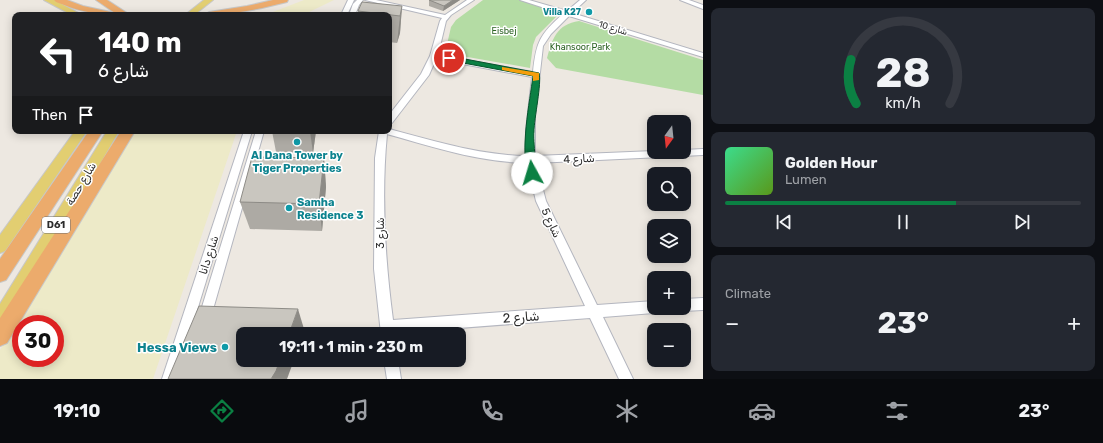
<!DOCTYPE html>
<meta charset="utf-8">
<style>
body{margin:0;font-family:Rubik,Vazirmatn,sans-serif;background:#242831;color:#f1f3f6;height:100vh;display:flex;flex-direction:column;font-size:15px;white-space:nowrap}
*{box-sizing:border-box;margin:0}
p{font-size:13px;color:#9ea1a6}
.icon{flex:none;width:22px;height:22px;fill:none;stroke:currentColor;stroke-width:2;stroke-linecap:round;stroke-linejoin:round}
.map{position:relative;flex:1;overflow:hidden}
.sheet{display:flex;flex-direction:column;gap:8px;padding:8px;background:#0d0f14;width:400px}
.sheet>*{flex:none}
.hud{position:absolute;left:12px;top:12px;width:380px;height:122px;border-radius:8px;box-shadow:0 2px 10px #0003;background:#202124;color:#fff;overflow:hidden}
.needle{width:26px;rotate:195deg}
.fabs{position:absolute;left:647px;top:115px;display:grid;gap:8px}
.fabs a{display:grid;place-items:center;width:44px;height:44px;border-radius:8px;background:#171b24;box-shadow:0 2px 10px #0003;font-size:20px}
.speed{position:absolute;left:12px;top:315px;display:flex;gap:8px;font-size:20px;font-weight:700;text-align:center}
.speed>*{display:grid;place-content:center;width:52px;height:52px;border-radius:50%;background:#171b24;box-shadow:0 2px 10px #0003;line-height:1}
.speed .limit{border:6px solid #d22;background:#fff;color:#111}
.pin{position:absolute;display:grid;place-items:center;width:34px;height:34px;color:#fff;margin:-17px;border:2px solid #fff;border-radius:50%;box-shadow:0 1px 4px #0007}
.me{position:absolute;width:44px;margin:-22px;rotate:354deg;stroke-linejoin:round;filter:drop-shadow(0 0 3px #0008)}
.turn{display:flex;align-items:center;gap:14px;height:84px;padding:0 20px;font-size:18px}
.turn .icon{width:52px;height:52px;stroke-width:2.5}
.turn b{display:block;font-size:28px;line-height:34px}
.then{display:flex;align-items:center;height:38px;padding:0 20px;background:#0003;gap:8px;font-size:15px}
.big{font-size:30px;font-weight:700;line-height:1.1}
.sheet .card{flex:1;display:flex;flex-direction:column;justify-content:center;gap:6px;min-width:0;padding:0 14px;border-radius:8px;background:#242831}
.sheet .dial{align-items:center;gap:0}
.dial svg{height:104px;overflow:visible;fill:none;stroke:#363941;stroke-width:7;stroke-linecap:round;text-anchor:middle}
.dial text{fill:#f1f3f6;stroke:none}
.song{display:flex;align-items:center;gap:12px}
.cover{width:48px;height:48px;border-radius:6px;background:linear-gradient(135deg,hsl(150 70% 55%),hsl(90 70% 35%))}
.played{height:4px;border-radius:2px;background:linear-gradient(90deg,#0b8043 65%,#363941 65%)}
.keys{display:flex;justify-content:space-around;direction:ltr}
.heat{display:flex;justify-content:space-between;align-items:center;font-size:22px;direction:ltr}
.trip{position:absolute;left:236px;top:327px;width:230px;height:40px;border-radius:8px;background:#171b24;box-shadow:0 2px 10px #0003;font-weight:700;line-height:40px;text-align:center}
.dock{display:flex;height:64px;justify-content:space-around;align-items:center;background:#090b0e;color:#9ea1a6}
.dock .icon{width:28px;height:28px}
.dock .on{color:#0b8043}
.dock b{font-size:18px;color:#f1f3f6}
main{display:flex;flex:1;min-height:0}
.map>svg:first-child{display:block}
.green{fill:#b4dca4}
.sand{fill:#edeac8;fill-rule:evenodd}
.lines{fill:none;stroke-linecap:round;stroke-linejoin:round}
.minor-casing{stroke:#b4b6bf;stroke-width:2}
.major-casing{stroke:#c8c8c8;stroke-width:2}
.highway-casing{stroke:#c8c8c8;stroke-width:2}
.minor{fill:#fff;fill-rule:evenodd}
.major{fill:#e2ce71;fill-rule:evenodd}
.highway{fill:#ecab6c;fill-rule:evenodd}
.wall{fill:#adaaa4}
.shaded-wall{fill:#8d8b86}
.building{fill:#c9c6bf;stroke:#8d8b86}
.route{fill:#0b8043;stroke:#07532c}
.slow{fill:#f59e0b}
.culture-dot{fill:#0f9aa8;stroke:#fff;stroke-width:1.5}
.labels{text-anchor:middle;dominant-baseline:central;stroke-width:3;stroke-linejoin:round;paint-order:stroke}
.far-culture-label{font-size:9px;font-weight:bold;fill:#0d838f;stroke:#fff;text-anchor:end}
.far-street-label{font-size:9px;fill:#2d2d2d;stroke:#fff}
.far-park-label{font-size:9px;fill:#2d6324;stroke:#fff}
.shield{fill:#fff;stroke:#6c6c6c;stroke-width:1}
.shield-label{font-size:10px;font-weight:bold;fill:#2d2d2d}
.culture-label{font-size:11px;font-weight:bold;fill:#0d838f;stroke:#fff}
.street-label{font-size:11px;fill:#2d2d2d;stroke:#fff}
.near-street-label{font-size:13px;fill:#2d2d2d;stroke:#fff}
.near-culture-label{font-size:13px;font-weight:bold;fill:#0d838f;stroke:#fff;text-anchor:end}
</style>
<main>
<div class="map">
<svg width="703" height="379" viewBox="0 0 703 379">
<rect width="100%" height="100%" fill="#ede8e1"/>
<!-- green -->
<g class="green">
<polygon points="483,0 523,0 561,12 536,37 533,45 530,68 445,53 451,27 456,20"/>
<path d="M579,21l124,39v35l-147,-27 -9,-10c5,-19 10,-34 32,-37z"/>
</g>
<!-- sand -->
<g class="sand">
<polygon points="304,0 334,0 303,15 265,15"/>
<path d="M134,131h103l-84,248h-153v-29l86,-143zM21,324h34v34h-34z"/>
</g>
<g class="lines">
<!-- minor casing -->
<g class="minor-casing">
<g id="minor">
<polygon points="348,0 354,0 347,15 341,15"/>
<polygon points="357,0 363,0 359,5 355,15 349,15 353,4"/>
<path d="M365,0h11l69,15 22,-15h7l-23,15 -5,6 -8,34 95,17c3,-30 7,-38 30,-58l-43,-14h9l38,11 13,-11h6l-14,13 131,40v4l-134,-41 -18,18 -8,12 -8,70v40l119,-5 30,1v-2l19,-1v6l-167,8 10,38 51,104 57,-4v7h6l-2,3 -4,2 -51,4 30,62h-14l-29,-61 -209,16 -7,-65 1,-111 4,-27h10v-2c45,12 90,26 137,27v-26l6,-53 -96,-18 -7,16 -37,48 -3,1v-9l32,-41 9,-18 10,-35 2,-3zM387,134c46,13 92,28 140,29l9,38 49,105 -192,14c-8,-61 -12,-124 -6,-186z"/>
<polygon points="680,0 689,0 703,5 703,9"/>
<polygon points="244,131 252,131 176,379 162,379"/>
<polygon points="256,131 264,131 210,320 209,324 204,326 199,324 198,320"/>
<polygon points="703,298 703,310 684,311 680,309 679,308 684,308 684,299"/>
<polygon points="384,360 398,360 401,379 387,379"/>
</g>
</g>
<!-- major casing -->
<g class="major-casing">
<g id="major">
<polygon points="44,0 54,0 82,15 72,15"/>
<polygon points="204,0 213,0 194,15 185,15"/>
<polygon points="75,131 87,131 5,251 0,253 0,235"/>
<polygon points="107,131 119,131 6,325 0,327 0,304"/>
</g>
</g>
<!-- highway casing -->
<g class="highway-casing">
<g id="highway">
<path d="M54,0h13l16,6 32,7 -19,-13h11l23,15h-12l-3,-2 2,2c-22,0 -41,-5 -61,-13z"/>
<path d="M273,0h15l-1,2c-28,7 -54,13 -83,13l5,-3 38,-6z"/>
<polygon points="89,131 103,131 6,280 0,282 0,259"/>
<polygon points="121,131 135,131 7,343 0,346 0,318"/>
</g>
</g>
<!-- minor -->
<use href="#minor" class="minor"/>
<!-- major -->
<use href="#major" class="major"/>
<!-- highway -->
<use href="#highway" class="highway"/>
</g>
<!-- wall -->
<g class="wall">
<polygon points="429,0 460,0 443,11 429,6"/>
<polygon points="402,6 400,33 397,43 389,42 389,15 358,15 358,11"/>
<polygon points="272,131 316,131 313,153 276,152"/>
<polygon points="324,158 326,187 322,231 250,229 240,202"/>
</g>
<!-- shaded-wall -->
<g class="shaded-wall">
<polygon points="453,0 460,0 443,11 444,6"/>
<polygon points="402,6 400,33 397,43 400,16"/>
<polygon points="310,131 316,131 313,153"/>
<polygon points="324,158 326,187 322,231 319,204"/>
<polygon points="298,309 304,329 302,334 289,334"/>
<polygon points="280,360 294,360 287,379 271,379"/>
</g>
<!-- building -->
<g class="building">
<polygon points="429,0 453,0 444,6"/>
<polygon points="362,2 402,6 400,16 358,11"/>
<polygon points="252,157 324,158 319,204 240,202"/>
<polygon points="199,306 298,309 289,334 243,334 243,360 280,360 276,371 271,379 168,379"/>
</g>
<!-- route -->
<path class="route" d="M449,56l90,17c3,10 -5,45 -5,59 -1,8 3,40 1,44h-6c-10,-22 1,-76 4,-100l-86,-16 -1,-2z"/>
<!-- slow -->
<polygon class="slow" points="502,67 539,73 539,80 533,81 533,76 502,70"/>
<!-- markers -->
<g class="culture-dot">
<circle cx="589" cy="12" r="4"/>
<circle cx="297" cy="142" r="4"/>
<circle cx="289" cy="208" r="4"/>
<circle cx="225" cy="347" r="4"/>
</g>
<g class="labels">
<!-- far-culture labels -->
<g class="far-culture-label">
<text x="581" y="12">Villa K27</text>
</g>
<!-- far-street labels -->
<g class="far-street-label">
<text transform="translate(613 28) rotate(17)">شارع 10</text>
</g>
<!-- far-park labels -->
<g class="far-park-label">
<text x="504" y="31">Eisbej</text>
<text x="580" y="47">Khansoor Park</text>
</g>
<!-- shield labels -->
<rect class="shield" x="42" y="217" width="28" height="16" rx="3"/>
<g class="shield-label">
<text x="56" y="225">D61</text>
</g>
<!-- culture labels -->
<g class="culture-label">
<text x="297" y="155">Al Dana Tower by<tspan x="297" dy="13">Tiger Properties</tspan></text>
<text x="297" y="202" text-anchor="start">Samha<tspan x="297" dy="13">Residence 3</tspan></text>
</g>
<!-- street labels -->
<g class="street-label">
<text transform="translate(579 159) rotate(-3)">شارع 4</text>
<text transform="translate(81 184) rotate(-59)">شارع حصة</text>
<text transform="translate(551 223) rotate(65)">شارع 5</text>
<text transform="translate(380 233) rotate(-90)">شارع 3</text>
<text transform="translate(209 255) rotate(-72)">شارع دانا</text>
</g>
<!-- near-street labels -->
<g class="near-street-label">
<text transform="translate(521 317) rotate(-4)">شارع 2</text>
</g>
<!-- near-culture labels -->
<g class="near-culture-label">
<text x="217" y="347">Hessa Views</text>
</g>
</g>
</svg>
<div class="fabs">
<a><svg class="needle" viewBox="-14 -14 28 28"><path d="M0-13l5 13h-10z" fill="#e53935"/><path d="M0 13l5-13h-10z" fill="#9ea1a6"/></svg></a>
<a><svg class="icon" aria-label="search" viewBox="0 0 24 24"><circle cx="10" cy="10" r="6"/><path d="M15 15l6 6"/></svg></a>
<a><svg class="icon" aria-label="layers" viewBox="0 0 24 24"><path d="M12 4l9 5-9 5-9-5zM3 14l9 5 9-5"/></svg></a>
<a>+</a>
<a>−</a>
</div>
<div class="speed"><div class="limit">30</div></div>
<div class="pin" style="left:449px;top:58px;background:#d93025"><svg class="icon" aria-label="arrive" viewBox="0 0 24 24"><path d="M6 21V4h12l-3 4 3 4H6"/></svg></div>
<svg class="me" style="left:532px;top:173px" viewBox="-20 -20 40 40"><circle r="19" fill="#fff"/><path d="M0-13L10 11 0 6-10 11z" fill="#0b8043"/></svg>
<div class="trip">19:11 · 1 min · 230 m</div>
<div class="hud">
<div class="turn"><svg class="icon" aria-label="left" viewBox="0 0 24 24"><path d="M17 20v-9H6M10 6l-5 5 5 5"/></svg><div><b>140 m</b>شارع 6</div></div>
<div class="then">Then<svg class="icon" aria-label="arrive" viewBox="0 0 24 24"><path d="M6 21V4h12l-3 4 3 4H6"/></svg></div>
</div>
</div>
<section class="sheet">
<div class="card dial"><svg viewBox="0 0 100 80">
<path d="M14 69A42 42 0 1 1 86 69"/>
<path d="M14 69A42 42 0 0 1 10 35" stroke="#0b8043"/>
<text x="50" y="56" font-size="32" font-weight="700">28</text>
<text x="50" y="72" font-size="11">km/h</text>
</svg></div>
<div class="card">
<div class="song"><i class="cover"></i><div><b>Golden Hour</b><p>Lumen</p></div></div>
<div class="played"></div>
<div class="keys"><svg class="icon" aria-label="previous" viewBox="0 0 24 24"><path d="M18 5L8 12l10 7zM5 5v14"/></svg><svg class="icon" aria-label="pause" viewBox="0 0 24 24"><path d="M8 5v14M16 5v14"/></svg><svg class="icon" aria-label="next" viewBox="0 0 24 24"><path d="M6 5l10 7-10 7zM19 5v14"/></svg></div>
</div>
<div class="card"><p>Climate</p>
<div class="heat"><a>−</a><b class="big">23°</b><a>+</a></div>
</div>
</section>
</main>
<nav class="dock">
<b>19:10</b>
<svg class="icon on" aria-label="directions" viewBox="0 0 24 24"><path d="M12 3l9 9-9 9-9-9zM9 14v-3h6M13 9l2 2-2 2"/></svg>
<svg class="icon" aria-label="music" viewBox="0 0 24 24"><path d="M9 18V5l10-2v13"/><circle cx="6" cy="18" r="3"/><circle cx="16" cy="16" r="3"/></svg>
<svg class="icon" aria-label="phone" viewBox="0 0 24 24"><path d="M5 4h4l2 5-3 2q2 4 5 5l2-3 5 2v4C11 20 4 13 5 4z"/></svg>
<svg class="icon" aria-label="climate" viewBox="0 0 24 24"><path d="M12 3v18M4 7l16 10M4 17L20 7"/></svg>
<svg class="icon" aria-label="car" viewBox="0 0 24 24"><path d="M5 17H2v-5l4-1 3-4h7l3 4 3 1v5h-3M9 17h6M6 11h13"/><circle cx="7" cy="17" r="2"/><circle cx="17" cy="17" r="2"/></svg>
<svg class="icon" aria-label="filters" viewBox="0 0 24 24"><path d="M4 7h16M4 17h16"/><circle cx="9" cy="7" r="2"/><circle cx="15" cy="17" r="2"/></svg>
<b>23°</b>
</nav>
